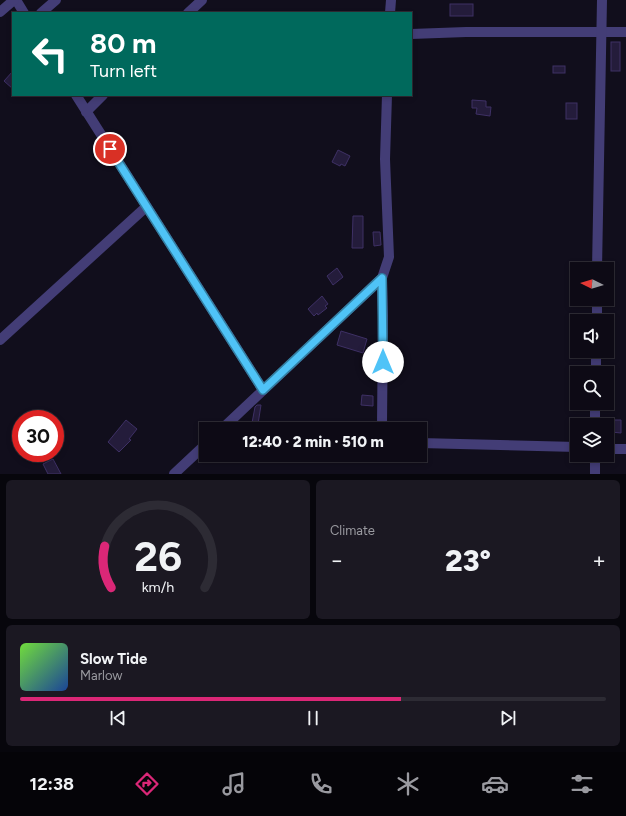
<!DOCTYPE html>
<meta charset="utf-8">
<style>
body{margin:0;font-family:Figtree,sans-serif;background:#1b1822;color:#f1f3f6;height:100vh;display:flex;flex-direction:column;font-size:15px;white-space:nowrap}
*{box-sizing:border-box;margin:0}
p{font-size:13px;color:#9a9aa0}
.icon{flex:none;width:22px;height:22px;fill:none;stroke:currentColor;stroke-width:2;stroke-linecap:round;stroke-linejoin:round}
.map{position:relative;height:474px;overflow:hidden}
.sheet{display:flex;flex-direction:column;gap:6px;padding:6px;background:#07060c;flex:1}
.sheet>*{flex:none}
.top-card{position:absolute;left:12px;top:12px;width:400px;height:84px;border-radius:0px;box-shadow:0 2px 6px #0003,0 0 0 1px #2d2b34;background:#00695c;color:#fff;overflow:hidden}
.needle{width:26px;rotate:275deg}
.tools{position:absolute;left:570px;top:262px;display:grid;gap:8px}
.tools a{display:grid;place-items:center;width:44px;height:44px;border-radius:0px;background:#0d0a15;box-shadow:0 2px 6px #0003,0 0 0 1px #2d2b34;font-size:20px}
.speed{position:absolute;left:12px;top:410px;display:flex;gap:8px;font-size:20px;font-weight:700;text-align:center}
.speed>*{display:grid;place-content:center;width:52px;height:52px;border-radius:50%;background:#0d0a15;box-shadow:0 2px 6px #0003,0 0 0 1px #2d2b34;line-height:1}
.speed .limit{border:6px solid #d22;background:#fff;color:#111}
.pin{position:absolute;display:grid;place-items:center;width:34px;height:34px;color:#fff;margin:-17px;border:2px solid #fff;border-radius:50%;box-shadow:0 1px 4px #0007}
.me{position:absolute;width:44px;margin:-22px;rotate:0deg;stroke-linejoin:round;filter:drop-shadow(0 0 3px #0008)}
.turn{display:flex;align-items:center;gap:14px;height:84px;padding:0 12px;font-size:18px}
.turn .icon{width:52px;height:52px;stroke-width:2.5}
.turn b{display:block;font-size:28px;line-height:34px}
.big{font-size:30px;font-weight:800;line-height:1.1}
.sheet .widget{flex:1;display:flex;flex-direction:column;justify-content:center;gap:6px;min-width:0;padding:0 14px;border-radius:6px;background:#1b1822}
.sheet .dial{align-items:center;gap:0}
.dial svg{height:104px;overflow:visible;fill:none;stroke:#2d2b34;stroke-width:7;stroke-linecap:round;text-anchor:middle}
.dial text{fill:#f1f3f6;stroke:none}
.song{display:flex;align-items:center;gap:12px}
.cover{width:48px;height:48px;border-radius:6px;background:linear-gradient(135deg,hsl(100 70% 55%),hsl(220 70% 35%))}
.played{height:4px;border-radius:2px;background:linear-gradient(90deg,#db2777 65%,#2d2b34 65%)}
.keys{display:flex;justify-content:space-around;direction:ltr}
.heat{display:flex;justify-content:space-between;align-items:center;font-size:22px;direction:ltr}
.sheet .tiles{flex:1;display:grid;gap:6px;grid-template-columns:1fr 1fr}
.widget:last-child{grid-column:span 2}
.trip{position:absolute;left:199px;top:422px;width:228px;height:40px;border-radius:0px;background:#0d0a15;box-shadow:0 2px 6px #0003,0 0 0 1px #2d2b34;font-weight:800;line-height:40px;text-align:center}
.tab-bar{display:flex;height:64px;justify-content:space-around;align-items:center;background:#050408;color:#9a9aa0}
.tab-bar .icon{width:28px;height:28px}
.tab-bar .active{color:#db2777}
.tab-bar b{font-size:18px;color:#f1f3f6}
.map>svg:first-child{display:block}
.building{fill:#241c3b;stroke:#3e3065}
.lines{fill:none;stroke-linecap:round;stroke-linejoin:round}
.minor{stroke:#433d76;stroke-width:10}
.route-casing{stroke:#337fa1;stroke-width:10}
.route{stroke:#4fc3f7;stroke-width:7}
</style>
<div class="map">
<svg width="626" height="474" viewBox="0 0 626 474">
<rect width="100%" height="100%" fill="#110e1c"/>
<!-- building -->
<g class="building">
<rect x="450" y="4" width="23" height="12"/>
<rect x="611" y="42" width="9" height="29"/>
<rect x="553" y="66" width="12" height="7"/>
<polygon points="13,71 13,89 4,81"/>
<polygon points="472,100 486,101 486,107 491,107 490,116 476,114 477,108 472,108"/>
<rect x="566" y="103" width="11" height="16"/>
<polygon points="338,150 350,156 345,166 341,164 340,166 332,162"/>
<polygon points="353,216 363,216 363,248 352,248"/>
<polygon points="373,232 380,232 381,245 374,246"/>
<polygon points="337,268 343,277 333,285 327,276"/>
<polygon points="322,296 328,304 325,306 327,308 318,315 317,313 314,316 308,309"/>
<polygon points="341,331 367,339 363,353 337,345"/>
<polygon points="362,395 373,396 373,406 361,405"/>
<polygon points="257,405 261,405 258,424 252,423 255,407"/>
<polygon points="126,420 137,429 129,439 131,440 119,452 108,442"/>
<polygon points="613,420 621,420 621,433 611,432"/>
<polygon points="53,459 61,474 48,474 43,464"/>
</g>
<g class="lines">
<!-- minor -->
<g class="minor">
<polyline points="16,0 24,13"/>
<polyline points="0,12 14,0"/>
<polyline points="41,13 56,0"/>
<polyline points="188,13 202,0"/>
<polyline points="390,13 391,0"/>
<polyline points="411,34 466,32 626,32"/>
<polyline points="76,95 263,390"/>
<polyline points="86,112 103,95"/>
<polyline points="597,269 602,0"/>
<polyline points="382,278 383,316 382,424 385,429"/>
<polyline points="597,321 597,299"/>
<polyline points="0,340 146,207"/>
<polyline points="596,373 596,351"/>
<polyline points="595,425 595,403"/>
<polyline points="222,429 382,278 389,257 385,159 387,95"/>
<polyline points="420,443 577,447"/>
<polyline points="607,449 626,449"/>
<polyline points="174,474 206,444"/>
<polyline points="595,474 595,455"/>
</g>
</g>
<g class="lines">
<!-- route casing -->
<g class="route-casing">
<polyline id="route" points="110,149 263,390 382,278 383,362"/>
</g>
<!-- route -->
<use href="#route" class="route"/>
</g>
</svg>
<div class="tools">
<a><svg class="needle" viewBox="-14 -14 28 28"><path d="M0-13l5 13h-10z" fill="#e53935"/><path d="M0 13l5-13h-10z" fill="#9a9aa0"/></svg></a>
<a><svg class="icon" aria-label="sound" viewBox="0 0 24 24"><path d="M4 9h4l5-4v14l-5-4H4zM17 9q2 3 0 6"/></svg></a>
<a><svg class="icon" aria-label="search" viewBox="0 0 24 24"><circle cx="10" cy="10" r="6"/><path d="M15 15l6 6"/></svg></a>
<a><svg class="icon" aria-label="layers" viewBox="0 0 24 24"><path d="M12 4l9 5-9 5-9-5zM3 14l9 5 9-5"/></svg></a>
</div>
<div class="speed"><div class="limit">30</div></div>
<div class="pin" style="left:110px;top:149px;background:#d93025"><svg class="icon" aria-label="arrive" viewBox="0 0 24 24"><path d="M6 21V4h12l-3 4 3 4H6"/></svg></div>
<svg class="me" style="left:383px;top:362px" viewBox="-20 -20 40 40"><circle r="19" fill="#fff"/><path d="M0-13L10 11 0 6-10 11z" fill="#4fc3f7"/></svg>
<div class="trip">12:40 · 2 min · 510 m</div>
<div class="top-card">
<div class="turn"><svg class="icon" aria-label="left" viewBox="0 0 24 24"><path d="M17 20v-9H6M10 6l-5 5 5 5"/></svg><div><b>80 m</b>Turn left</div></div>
</div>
</div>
<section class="sheet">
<div class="tiles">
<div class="widget dial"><svg viewBox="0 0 100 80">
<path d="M14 69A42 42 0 1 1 86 69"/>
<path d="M14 69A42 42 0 0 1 9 37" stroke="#db2777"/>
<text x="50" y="56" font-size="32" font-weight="700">26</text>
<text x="50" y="72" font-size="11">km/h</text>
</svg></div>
<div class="widget"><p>Climate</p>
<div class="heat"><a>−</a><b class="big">23°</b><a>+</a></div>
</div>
<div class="widget">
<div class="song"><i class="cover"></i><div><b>Slow Tide</b><p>Marlow</p></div></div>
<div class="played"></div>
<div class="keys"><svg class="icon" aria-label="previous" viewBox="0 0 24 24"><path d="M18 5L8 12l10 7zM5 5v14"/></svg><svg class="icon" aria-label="pause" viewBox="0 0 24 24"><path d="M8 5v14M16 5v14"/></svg><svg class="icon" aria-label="next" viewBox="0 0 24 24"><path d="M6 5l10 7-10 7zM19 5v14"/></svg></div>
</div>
</div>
</section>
<nav class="tab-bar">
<b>12:38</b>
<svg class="icon active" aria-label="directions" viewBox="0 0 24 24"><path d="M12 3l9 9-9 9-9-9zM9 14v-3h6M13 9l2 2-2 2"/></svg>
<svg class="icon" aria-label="music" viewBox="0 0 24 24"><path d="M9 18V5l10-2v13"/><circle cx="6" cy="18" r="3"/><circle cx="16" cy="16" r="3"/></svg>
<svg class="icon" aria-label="phone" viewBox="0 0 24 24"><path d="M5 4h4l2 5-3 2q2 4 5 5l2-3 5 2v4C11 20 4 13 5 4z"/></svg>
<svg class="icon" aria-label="climate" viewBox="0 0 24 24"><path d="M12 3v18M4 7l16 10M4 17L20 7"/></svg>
<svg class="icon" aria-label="car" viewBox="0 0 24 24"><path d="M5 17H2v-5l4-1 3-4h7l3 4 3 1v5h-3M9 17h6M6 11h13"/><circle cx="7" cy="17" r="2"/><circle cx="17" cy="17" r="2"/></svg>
<svg class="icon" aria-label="filters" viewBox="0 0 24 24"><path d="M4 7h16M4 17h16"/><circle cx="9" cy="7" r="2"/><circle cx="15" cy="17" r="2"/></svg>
</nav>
